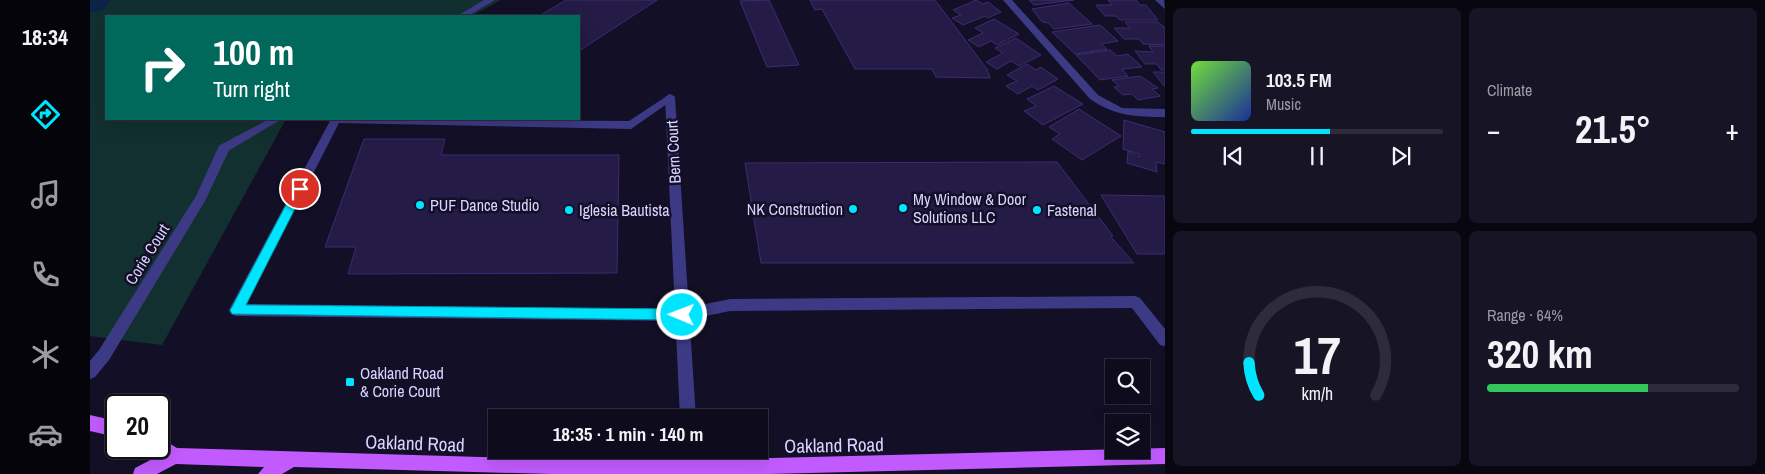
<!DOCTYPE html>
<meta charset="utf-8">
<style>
body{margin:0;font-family:"Archivo Narrow",sans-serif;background:#171425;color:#f1f3f6;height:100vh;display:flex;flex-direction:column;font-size:19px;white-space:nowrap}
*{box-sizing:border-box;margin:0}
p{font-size:16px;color:#9b9ba3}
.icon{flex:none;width:28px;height:28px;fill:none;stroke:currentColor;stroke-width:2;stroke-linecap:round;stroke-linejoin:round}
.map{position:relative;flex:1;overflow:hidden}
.sheet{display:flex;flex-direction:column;gap:8px;padding:8px;background:#08060f;width:600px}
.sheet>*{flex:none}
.banner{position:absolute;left:15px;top:15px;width:475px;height:105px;border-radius:0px;box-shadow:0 5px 20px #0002,0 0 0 1px #2e2b3b;background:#00695c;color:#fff;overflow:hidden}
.buttons{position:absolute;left:1015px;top:359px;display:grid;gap:10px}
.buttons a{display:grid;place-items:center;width:45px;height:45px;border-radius:0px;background:#0e0b1c;box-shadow:0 5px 20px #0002,0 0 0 1px #2e2b3b;font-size:25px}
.speed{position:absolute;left:15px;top:394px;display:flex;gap:10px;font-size:25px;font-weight:700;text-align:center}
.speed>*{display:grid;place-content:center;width:65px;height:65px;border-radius:50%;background:#0e0b1c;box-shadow:0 5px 20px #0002,0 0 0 1px #2e2b3b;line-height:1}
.speed .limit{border:2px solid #111;border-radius:8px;background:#fff;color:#111}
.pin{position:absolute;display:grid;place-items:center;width:42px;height:42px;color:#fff;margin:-21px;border:2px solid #fff;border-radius:50%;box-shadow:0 1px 5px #0007}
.me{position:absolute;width:55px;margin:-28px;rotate:271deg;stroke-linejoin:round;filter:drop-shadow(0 0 4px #0008)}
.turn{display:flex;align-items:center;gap:18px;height:105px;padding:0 25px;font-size:22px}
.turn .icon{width:65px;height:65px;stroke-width:2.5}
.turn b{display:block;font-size:35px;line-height:42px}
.big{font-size:38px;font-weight:700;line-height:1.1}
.sheet .widget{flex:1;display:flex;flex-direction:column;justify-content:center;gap:8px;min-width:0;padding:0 18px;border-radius:8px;background:#171425}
.sheet .dial{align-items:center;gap:0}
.dial svg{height:130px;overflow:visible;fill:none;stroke:#2e2b3b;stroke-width:7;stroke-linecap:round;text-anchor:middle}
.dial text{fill:#f1f3f6;stroke:none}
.song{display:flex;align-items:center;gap:15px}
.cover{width:60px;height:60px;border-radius:8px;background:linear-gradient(135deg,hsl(100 70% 55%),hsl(230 70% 35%))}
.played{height:5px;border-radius:2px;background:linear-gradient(90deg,#00e5ff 55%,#2e2b3b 55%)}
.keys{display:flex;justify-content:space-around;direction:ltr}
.heat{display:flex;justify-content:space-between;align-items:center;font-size:28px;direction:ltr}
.charge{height:8px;border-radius:4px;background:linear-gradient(90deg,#34c759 64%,#2e2b3b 0)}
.sheet .tiles{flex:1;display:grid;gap:8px;grid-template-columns:repeat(2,1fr)}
.trip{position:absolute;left:398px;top:409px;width:280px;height:50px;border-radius:0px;background:#0e0b1c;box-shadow:0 5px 20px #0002,0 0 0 1px #2e2b3b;font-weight:700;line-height:50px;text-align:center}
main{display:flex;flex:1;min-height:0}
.menu{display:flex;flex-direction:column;width:90px;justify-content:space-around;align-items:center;background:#06040b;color:#9b9ba3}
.menu .icon{width:35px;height:35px}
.menu .active{color:#00e5ff}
.menu b{font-size:22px;color:#f1f3f6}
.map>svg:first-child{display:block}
.green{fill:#12302f}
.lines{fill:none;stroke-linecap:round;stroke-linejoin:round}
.river{fill:#0c2248;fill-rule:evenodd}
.building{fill:#241b47;stroke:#3b2d73}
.service{fill:#3d3a85;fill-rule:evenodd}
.minor{fill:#3d3a85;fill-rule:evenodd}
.primary{fill:#c25bff;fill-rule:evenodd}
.route{fill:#00e5ff;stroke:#0095a6}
.poi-dot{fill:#00e5ff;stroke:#130f26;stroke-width:2}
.labels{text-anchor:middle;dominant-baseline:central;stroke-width:5;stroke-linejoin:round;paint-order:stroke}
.street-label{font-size:16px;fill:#d9d4ff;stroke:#130f26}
.poi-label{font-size:16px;fill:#d9d4ff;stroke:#130f26;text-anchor:start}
.near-street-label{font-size:19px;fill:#d9d4ff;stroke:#130f26}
</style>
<main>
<nav class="menu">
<b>18:34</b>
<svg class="icon active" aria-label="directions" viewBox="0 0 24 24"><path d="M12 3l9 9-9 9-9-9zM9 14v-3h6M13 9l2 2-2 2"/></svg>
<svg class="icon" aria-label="music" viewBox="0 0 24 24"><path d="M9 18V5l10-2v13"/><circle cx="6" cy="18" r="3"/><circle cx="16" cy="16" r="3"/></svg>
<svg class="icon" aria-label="phone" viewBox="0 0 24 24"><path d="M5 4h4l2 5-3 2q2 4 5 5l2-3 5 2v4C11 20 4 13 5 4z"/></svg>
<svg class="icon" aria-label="climate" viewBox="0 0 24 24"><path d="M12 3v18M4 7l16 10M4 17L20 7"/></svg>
<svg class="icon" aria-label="car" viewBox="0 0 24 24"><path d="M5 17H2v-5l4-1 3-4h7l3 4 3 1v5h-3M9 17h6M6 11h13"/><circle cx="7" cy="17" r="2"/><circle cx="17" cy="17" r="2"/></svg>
</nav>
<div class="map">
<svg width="1075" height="474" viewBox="0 0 1075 474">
<rect width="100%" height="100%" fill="#130f26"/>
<!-- green -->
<polygon class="green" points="0,0 411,0 382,16 16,16 16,119 199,119 195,121 72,345 0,336"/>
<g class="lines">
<!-- river -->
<polygon class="river" points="0,0 21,0 13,10 0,13"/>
</g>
<!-- building -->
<g class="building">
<polygon points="476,0 567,0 489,51 489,16 449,16"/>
<polygon points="679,0 709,65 677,67 650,1"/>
<polygon points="720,0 845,0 897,69 900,78 846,77 842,69 765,69 732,9 725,10"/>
<polygon points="886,0 893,4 898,2 911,12 898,18 895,16 873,25 862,18 871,15 863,10"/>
<polygon points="939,0 984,0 944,5"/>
<polygon points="1018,0 1046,0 1050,5 1056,5 1068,20 1030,20 1026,16 1015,16 1006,5 1022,5"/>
<polygon points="979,3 1002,24 964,29 958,23 952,22 942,9"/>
<polygon points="904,19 929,34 907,45 901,41 889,47 878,40 893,33 885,28"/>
<polygon points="1035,22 1068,22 1075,28 1075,45 1053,44 1049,39 1034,39 1024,28 1040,28"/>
<polygon points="1010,25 1028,41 1011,44 1017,49 985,54 962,32"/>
<polygon points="926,38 951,55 929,66 921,61 907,69 896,62 913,53 905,48"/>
<polygon points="1059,46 1075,46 1075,70 1071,70 1067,64 1055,64 1045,51 1063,52"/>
<polygon points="1020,50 1027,56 1038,54 1052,67 1032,69 1038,76 1010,80 986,55"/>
<polygon points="937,64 946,70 951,67 968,79 948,90 942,86 928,94 916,86 927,81 917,75"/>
<polygon points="1063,72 1075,72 1075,87"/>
<polygon points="1050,76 1068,88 1062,89 1070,96 1048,100 1042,94 1033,95 1024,87 1029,86 1022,80"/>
<polygon points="964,86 993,104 953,125 934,111 946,106 937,99"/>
<polygon points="989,109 1031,136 992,160 962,139 970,134 959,127"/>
<polygon points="1034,120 1075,132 1075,164 1066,162 1067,172 1037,163 1038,151 1049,157 1049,154 1033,149"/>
<polygon points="274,139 355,139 351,155 529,155 527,273 258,274 266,247 235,247"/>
<polygon points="967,162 1023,236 1021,237 1044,263 671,263 655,163"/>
<polygon points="1011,195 1075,196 1075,254 1047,254"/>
</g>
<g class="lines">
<!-- service -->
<g class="service">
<polygon points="394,0 405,0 378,16 367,16"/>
<path d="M913,0h9l86,95 24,13 43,1v8c-29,0 -50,-1 -75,-18z"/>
<polygon points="1065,0 1074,0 1075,9"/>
<polygon points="580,94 585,97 584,99 541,129 249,123 156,304 592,309 640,299 1045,296 1050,298 1075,329 1075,346 1070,345 1042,308 640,311 592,321 146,316 141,314 139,310 141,306 241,119 539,121"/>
<polygon points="179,119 192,119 138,151 130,151 128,148 130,145"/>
</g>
<!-- minor -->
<g class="minor">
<polygon points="580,94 585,97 606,418 590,418 575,97"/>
<polygon points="134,144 140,148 115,201 19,360 5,377 0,379 0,361 9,350 106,196 128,148"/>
<polygon points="592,450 608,450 609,468 607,474 595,474 593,468"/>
</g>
<!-- primary -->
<g class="primary">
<polygon points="0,415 26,421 26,437 0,431"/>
<polygon points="69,437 87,448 391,457 601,460 1075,448 1075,464 680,474 461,474 204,467 192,474 168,474 174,467 86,464 67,474 43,474 45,468 70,455 62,448 69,448"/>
</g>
</g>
<!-- route -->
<polygon class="route" points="210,185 215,189 156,305 592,309 598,315 592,320 142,314 140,310 142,307 206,186"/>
<!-- markers -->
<g class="poi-dot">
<circle cx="330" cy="205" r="5"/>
<circle cx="813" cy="208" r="5"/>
<circle cx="763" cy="209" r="5"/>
<circle cx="479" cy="210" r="5"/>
<circle cx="947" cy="210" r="5"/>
<rect x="255" y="377" width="10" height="10" rx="2.5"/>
</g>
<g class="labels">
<!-- street labels -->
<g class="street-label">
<text transform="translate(583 152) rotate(-93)">Bern Court</text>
<text transform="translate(57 254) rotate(-58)">Corie Court</text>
</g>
<!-- poi labels -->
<g class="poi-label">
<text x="823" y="199">My Window &amp; Door<tspan x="823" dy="18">Solutions LLC</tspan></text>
<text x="340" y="205">PUF Dance Studio</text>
<text x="753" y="209" text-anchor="end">NK Construction</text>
<text x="489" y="210">Iglesia Bautista</text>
<text x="957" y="210">Fastenal</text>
<text x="270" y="373">Oakland Road<tspan x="270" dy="18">&amp; Corie Court</tspan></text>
</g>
<!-- near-street labels -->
<g class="near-street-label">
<text transform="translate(325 443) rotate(2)">Oakland Road</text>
<text transform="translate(744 445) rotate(-1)">Oakland Road</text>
</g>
</g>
</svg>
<div class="buttons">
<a><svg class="icon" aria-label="search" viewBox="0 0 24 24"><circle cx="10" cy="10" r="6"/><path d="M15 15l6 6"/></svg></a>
<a><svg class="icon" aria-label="layers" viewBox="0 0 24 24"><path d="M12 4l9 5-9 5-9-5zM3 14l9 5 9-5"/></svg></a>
</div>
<div class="speed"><div class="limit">20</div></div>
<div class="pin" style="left:210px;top:189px;background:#d93025"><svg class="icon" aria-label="arrive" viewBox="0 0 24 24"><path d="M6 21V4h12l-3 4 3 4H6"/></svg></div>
<svg class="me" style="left:592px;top:315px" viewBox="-20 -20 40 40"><circle r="17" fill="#00e5ff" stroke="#fff" stroke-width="3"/><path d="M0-11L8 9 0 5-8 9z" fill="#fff"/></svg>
<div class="trip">18:35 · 1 min · 140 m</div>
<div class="banner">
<div class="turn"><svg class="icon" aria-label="right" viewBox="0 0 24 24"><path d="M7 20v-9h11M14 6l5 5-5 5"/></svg><div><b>100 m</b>Turn right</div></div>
</div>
</div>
<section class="sheet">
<div class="tiles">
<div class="widget">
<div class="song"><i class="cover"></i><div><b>103.5 FM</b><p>Music</p></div></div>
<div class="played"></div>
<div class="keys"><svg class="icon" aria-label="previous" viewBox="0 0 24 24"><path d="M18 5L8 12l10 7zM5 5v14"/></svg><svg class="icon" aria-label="pause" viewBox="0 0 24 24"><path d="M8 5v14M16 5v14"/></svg><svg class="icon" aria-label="next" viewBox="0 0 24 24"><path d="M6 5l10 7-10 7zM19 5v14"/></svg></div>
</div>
<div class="widget"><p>Climate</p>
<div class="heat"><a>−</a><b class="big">21.5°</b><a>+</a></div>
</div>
<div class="widget dial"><svg viewBox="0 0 100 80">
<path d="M14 69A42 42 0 1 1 86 69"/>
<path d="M14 69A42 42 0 0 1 8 49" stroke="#00e5ff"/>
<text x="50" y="56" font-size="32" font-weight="700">17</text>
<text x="50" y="72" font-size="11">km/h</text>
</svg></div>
<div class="widget"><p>Range · 64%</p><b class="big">320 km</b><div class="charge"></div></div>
</div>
</section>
</main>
